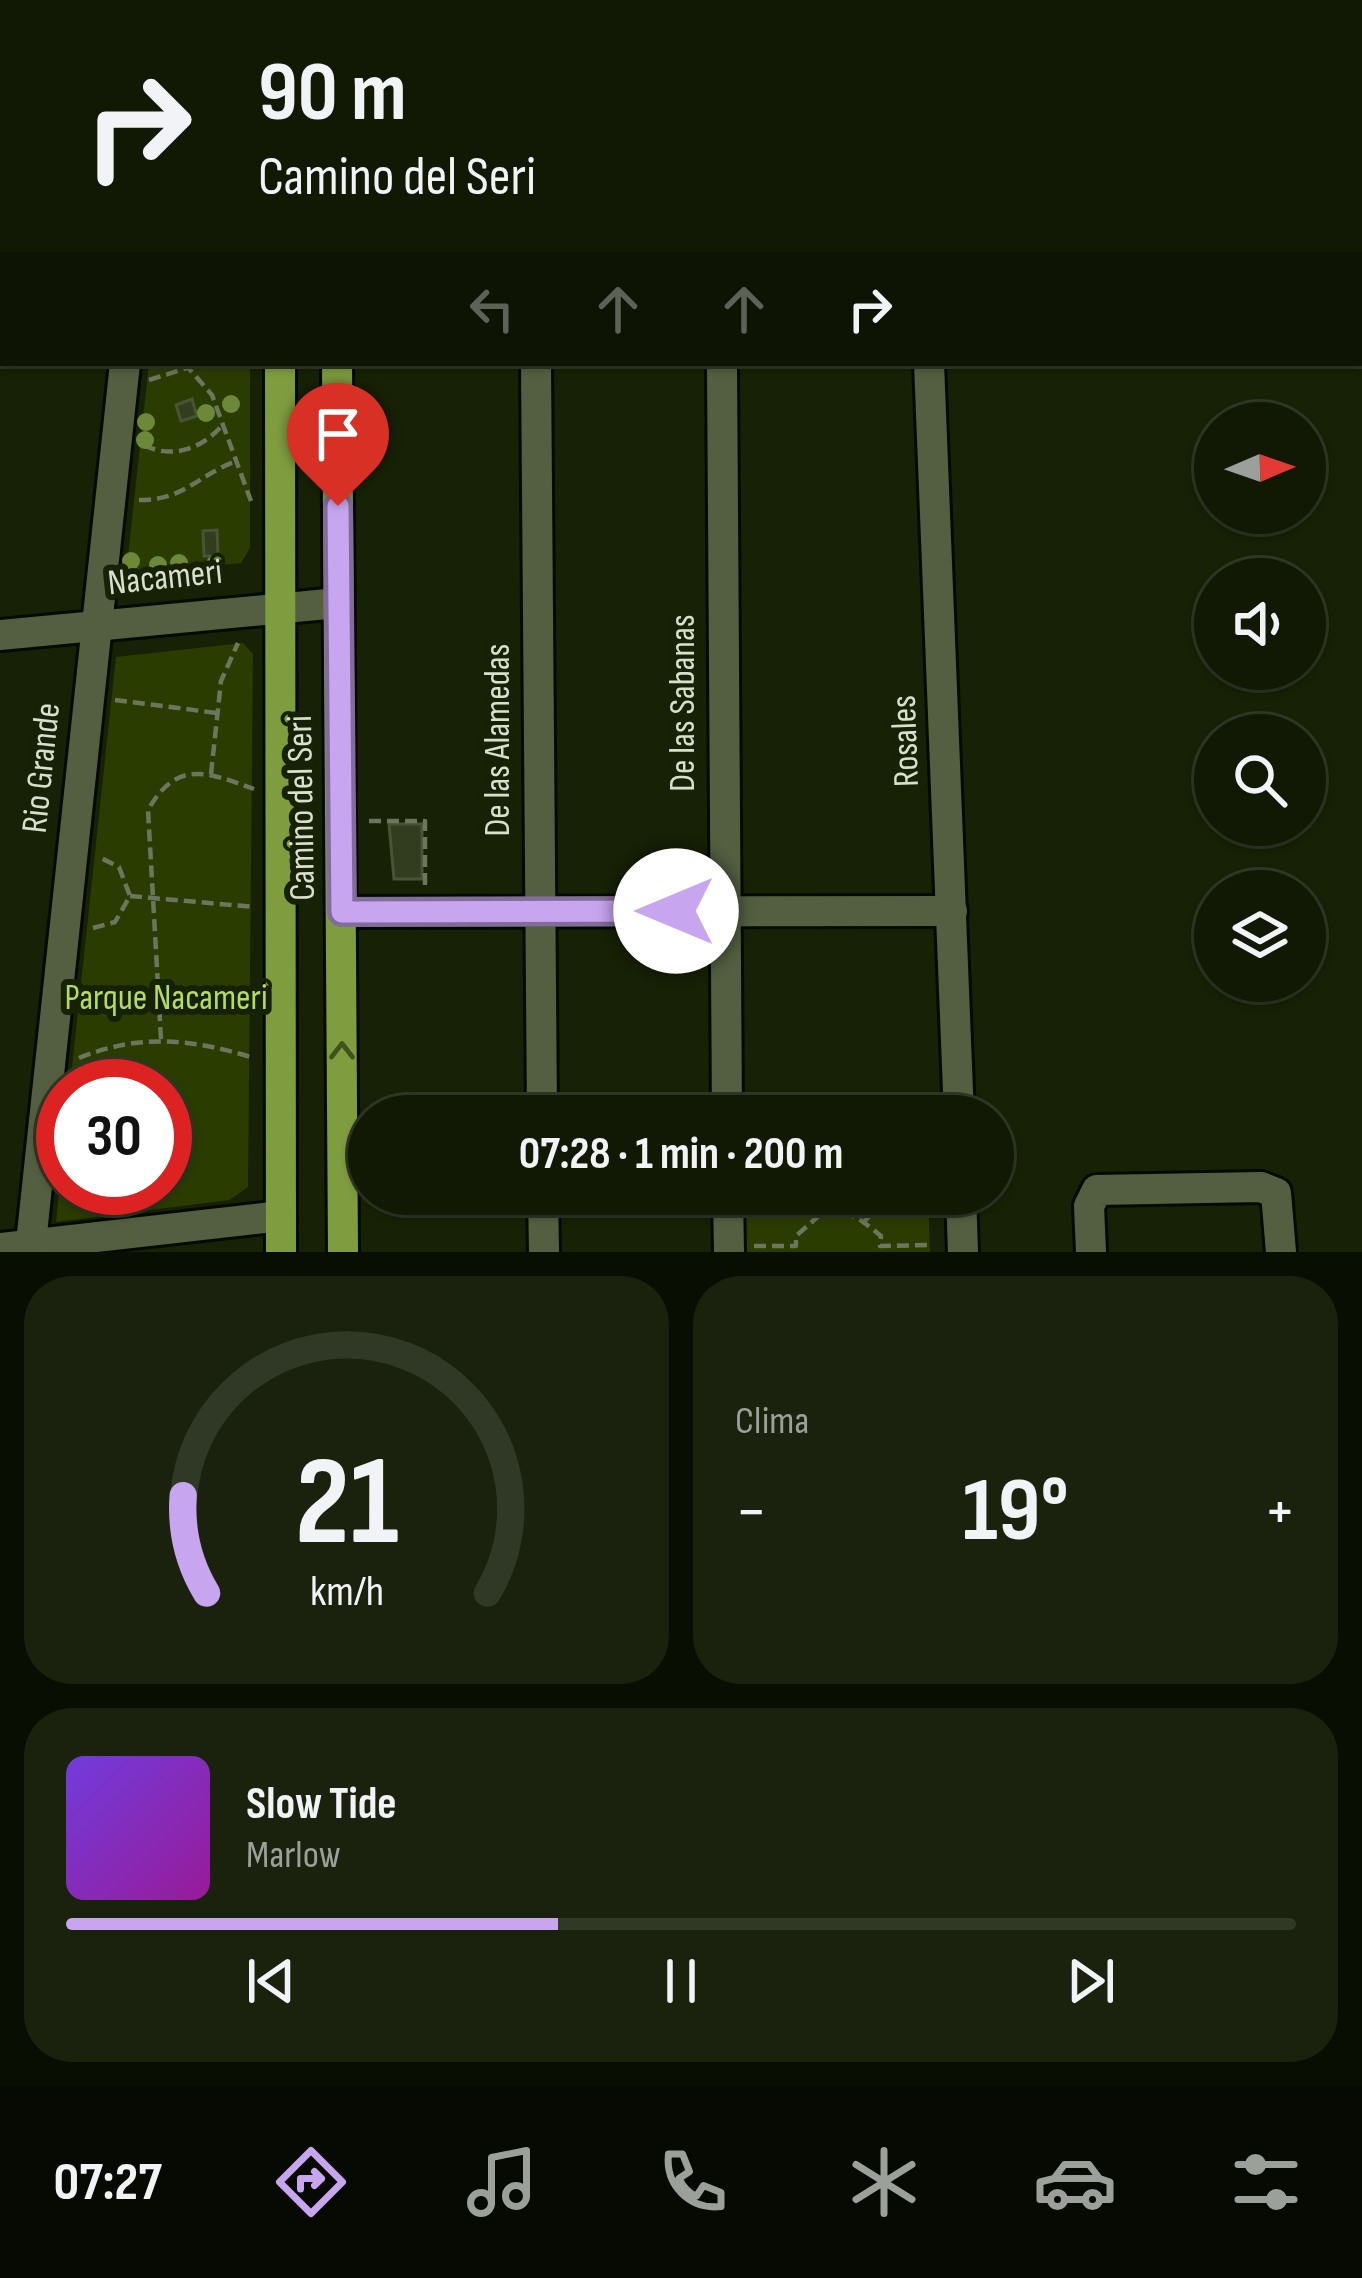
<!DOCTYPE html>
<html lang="es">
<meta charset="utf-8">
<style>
body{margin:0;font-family:"Sofia Sans Condensed",sans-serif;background:#1a220e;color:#f1f3f6;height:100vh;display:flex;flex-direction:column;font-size:45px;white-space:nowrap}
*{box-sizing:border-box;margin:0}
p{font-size:39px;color:#9ca09a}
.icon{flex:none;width:66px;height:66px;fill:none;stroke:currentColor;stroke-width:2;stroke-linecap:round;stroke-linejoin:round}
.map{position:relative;height:1252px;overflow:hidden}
.details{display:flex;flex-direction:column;gap:24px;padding:24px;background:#090e02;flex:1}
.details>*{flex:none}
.top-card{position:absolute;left:0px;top:0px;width:1362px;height:366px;box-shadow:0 3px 9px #0004,0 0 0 3px #303826;background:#111904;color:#f1f3f6;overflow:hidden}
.needle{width:78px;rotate:88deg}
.controls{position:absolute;left:1194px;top:402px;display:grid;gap:24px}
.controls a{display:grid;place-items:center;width:132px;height:132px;border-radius:50%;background:#111904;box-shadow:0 3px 9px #0004,0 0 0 3px #303826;font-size:60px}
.speed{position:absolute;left:36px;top:1059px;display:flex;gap:24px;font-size:60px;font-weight:700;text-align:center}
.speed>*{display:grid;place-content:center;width:156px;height:156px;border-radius:50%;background:#111904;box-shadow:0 3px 9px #0004,0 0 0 3px #303826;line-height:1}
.speed .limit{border:18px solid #d22;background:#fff;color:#111}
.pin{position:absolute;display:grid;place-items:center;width:102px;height:102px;color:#fff;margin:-123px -51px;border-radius:50% 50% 50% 0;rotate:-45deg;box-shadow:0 0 12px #0007}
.pin .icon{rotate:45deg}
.me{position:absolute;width:132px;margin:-66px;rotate:270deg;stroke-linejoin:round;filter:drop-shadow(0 0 9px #0008)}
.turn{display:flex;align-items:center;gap:42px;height:252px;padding:0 60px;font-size:54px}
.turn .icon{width:156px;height:156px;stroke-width:2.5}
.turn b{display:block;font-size:84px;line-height:102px}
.lanes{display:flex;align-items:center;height:114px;padding:0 60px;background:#0003;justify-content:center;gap:60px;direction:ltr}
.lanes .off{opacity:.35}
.big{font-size:90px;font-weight:700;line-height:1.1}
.details .card{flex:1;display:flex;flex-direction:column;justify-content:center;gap:18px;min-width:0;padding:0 42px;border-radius:48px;background:#1a220e}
.details .dial{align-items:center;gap:0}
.dial svg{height:312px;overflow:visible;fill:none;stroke:#303826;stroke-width:7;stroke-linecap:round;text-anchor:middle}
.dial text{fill:#f1f3f6;stroke:none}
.song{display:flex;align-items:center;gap:36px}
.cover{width:144px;height:144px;border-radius:18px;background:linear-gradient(135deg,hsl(260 70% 55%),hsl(300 70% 35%))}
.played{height:12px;border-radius:6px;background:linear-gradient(90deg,#c8a6ef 40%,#303826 40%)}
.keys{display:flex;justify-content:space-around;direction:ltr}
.heat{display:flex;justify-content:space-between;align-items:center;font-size:66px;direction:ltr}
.details .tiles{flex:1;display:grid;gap:24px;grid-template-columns:1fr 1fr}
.card:last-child{grid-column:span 2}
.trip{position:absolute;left:348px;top:1095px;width:666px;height:120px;border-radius:60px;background:#111904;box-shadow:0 3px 9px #0004,0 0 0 3px #303826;font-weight:700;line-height:120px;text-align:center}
.dock{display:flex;height:192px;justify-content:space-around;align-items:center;background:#070a02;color:#9ca09a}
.dock .icon{width:84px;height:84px}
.dock .selected{color:#c8a6ef}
.dock b{font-size:54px;color:#f1f3f6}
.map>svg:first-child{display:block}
.green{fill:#2b3c00}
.building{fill:#323c1f;stroke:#495436;stroke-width:3}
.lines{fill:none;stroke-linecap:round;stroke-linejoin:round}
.service-casing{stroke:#040a00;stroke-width:21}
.minor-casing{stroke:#040a00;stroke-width:36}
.tertiary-casing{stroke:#040a00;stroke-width:36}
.secondary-casing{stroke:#040a00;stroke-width:36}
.primary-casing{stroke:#040a00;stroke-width:36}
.path{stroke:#6c755e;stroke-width:4.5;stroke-dasharray:12 6;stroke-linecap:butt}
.service{stroke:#545f41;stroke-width:15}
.minor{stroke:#545f41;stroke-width:30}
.tertiary{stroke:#545f41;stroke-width:30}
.secondary{stroke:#697e40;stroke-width:30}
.primary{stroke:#7f9d3f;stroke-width:30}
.tree{fill:#6c8838}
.oneway{stroke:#41531c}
.route-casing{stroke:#826c9b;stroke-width:30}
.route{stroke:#c8a6ef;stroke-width:21}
.labels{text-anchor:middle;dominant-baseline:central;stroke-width:12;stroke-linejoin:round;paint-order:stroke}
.street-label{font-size:36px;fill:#d8dfce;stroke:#172105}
.park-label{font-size:36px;fill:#b2dc62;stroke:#172105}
</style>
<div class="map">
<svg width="1362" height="1252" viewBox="0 0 1362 1252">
<rect width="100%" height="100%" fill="#172105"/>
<!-- green -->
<g class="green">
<polygon points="149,363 250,363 250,548 241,563 126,575"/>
<polygon points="243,643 253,654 248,1187 229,1200 56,1222 63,1156 63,1188 165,1188 165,1086 70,1086 116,657"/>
<polygon points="745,1194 928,1194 930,1252 745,1252"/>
</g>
<!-- building -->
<g class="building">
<polygon points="192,399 197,416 181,421 176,405"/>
<polygon points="217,530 218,556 204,556 203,531"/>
<polygon points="389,824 422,824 422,879 394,879"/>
</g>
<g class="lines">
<!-- service casing -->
<g class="service-casing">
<polyline id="service" points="895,0 896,3"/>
</g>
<!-- minor casing -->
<g class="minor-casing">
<g id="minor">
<polyline points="86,0 87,3"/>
<polyline points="952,3 953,0"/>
<polyline points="536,363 542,1116"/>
<polyline points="722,363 727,1116"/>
<polyline points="929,363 959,1116"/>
<polyline points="0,635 338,603"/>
<polyline points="342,912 952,911"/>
<polyline points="543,1194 544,1252"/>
<polyline points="728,1194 729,1252"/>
<polyline points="961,1194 963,1252"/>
<polyline points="0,1248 281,1216"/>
<polyline points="30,1252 125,363"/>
<polyline points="1091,1252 1089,1206 1097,1190 1261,1187 1276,1193 1281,1252"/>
</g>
</g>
<!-- tertiary casing -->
<g class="tertiary-casing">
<polyline id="tertiary" points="0,194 3,194"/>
</g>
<!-- secondary casing -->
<g class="secondary-casing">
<polyline id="secondary" points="1359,147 1362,147"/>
</g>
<!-- primary casing -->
<g class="primary-casing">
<g id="primary">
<polyline points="334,0 334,3"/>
<polyline points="279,3 281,0"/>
<polyline points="280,363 281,1252"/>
<polyline points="337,363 343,1252"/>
</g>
</g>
<!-- path -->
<g class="path">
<polyline points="184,363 212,395 251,501"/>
<polyline points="149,380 190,367"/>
<path d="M144,445c28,15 60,3 79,-21"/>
<path d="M139,500c46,0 56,-23 97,-39"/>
<polyline points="115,700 217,713"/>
<polyline points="211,774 221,681 238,643"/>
<polyline points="369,821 425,821 425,885"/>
<polyline points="130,896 254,907"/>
<polyline points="93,928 115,922 130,896 119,867 99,857"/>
<path d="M161,1039l-13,-229c29,-51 59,-38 106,-21"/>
<path d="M79,1058c62,-25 113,-19 175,0"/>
<polyline points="787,1194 813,1221"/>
<polyline points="837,1194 837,1212"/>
<polyline points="864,1222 889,1194"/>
<path d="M754,1246h42v-10l27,-24c28,-1 36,6 58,24l-1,10 52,-1"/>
</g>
<!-- service -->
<use href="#service" class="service"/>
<!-- minor -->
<use href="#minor" class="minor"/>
<!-- tertiary -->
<use href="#tertiary" class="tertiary"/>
<!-- secondary -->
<use href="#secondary" class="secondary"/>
<!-- primary -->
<use href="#primary" class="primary"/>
</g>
<!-- trees -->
<g class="tree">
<circle cx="231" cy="404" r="9"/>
<circle cx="206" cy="413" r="9"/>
<circle cx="146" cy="422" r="9"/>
<circle cx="145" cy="440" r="9"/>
<circle cx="131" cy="561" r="9"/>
<circle cx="179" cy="563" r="9"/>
<circle cx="215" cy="564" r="9"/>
<circle cx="158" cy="565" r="9"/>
</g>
<!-- one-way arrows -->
<defs><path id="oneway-chevron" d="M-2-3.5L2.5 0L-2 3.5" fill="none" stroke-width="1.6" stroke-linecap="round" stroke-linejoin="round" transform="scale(3)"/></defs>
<use class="oneway" href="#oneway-chevron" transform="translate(342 1051) rotate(-90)"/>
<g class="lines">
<!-- route casing -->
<g class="route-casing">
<polyline id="route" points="338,506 342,912 676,911"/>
</g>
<!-- route -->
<use href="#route" class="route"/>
</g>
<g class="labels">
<!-- street labels -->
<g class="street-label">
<text transform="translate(165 578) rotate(-6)">Nacameri</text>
<text transform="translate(683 703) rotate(-90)">De las Sabanas</text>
<text transform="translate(498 740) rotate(-90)">De las Alamedas</text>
<text transform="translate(906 741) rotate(-92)">Rosales</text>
<text transform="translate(42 768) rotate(-84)">Rio Grande</text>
<text transform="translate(302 808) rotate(-91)">Camino del Seri</text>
</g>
<!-- park labels -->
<g class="park-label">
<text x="166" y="998">Parque Nacameri</text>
</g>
</g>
</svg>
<div class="controls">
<a><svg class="needle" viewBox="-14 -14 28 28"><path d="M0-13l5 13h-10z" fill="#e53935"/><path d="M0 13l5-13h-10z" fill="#9ca09a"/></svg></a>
<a><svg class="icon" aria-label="sound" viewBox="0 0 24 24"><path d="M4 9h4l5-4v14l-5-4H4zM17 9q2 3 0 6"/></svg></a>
<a><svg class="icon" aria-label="search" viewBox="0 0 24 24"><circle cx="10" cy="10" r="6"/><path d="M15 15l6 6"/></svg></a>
<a><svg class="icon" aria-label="layers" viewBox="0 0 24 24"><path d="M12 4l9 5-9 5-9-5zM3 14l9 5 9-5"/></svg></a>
</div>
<div class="speed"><div class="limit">30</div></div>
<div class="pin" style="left:338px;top:506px;background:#d93025"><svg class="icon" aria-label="arrive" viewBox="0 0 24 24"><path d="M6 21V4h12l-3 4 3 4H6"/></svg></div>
<svg class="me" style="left:676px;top:911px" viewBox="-20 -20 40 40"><circle r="19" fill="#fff"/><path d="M0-13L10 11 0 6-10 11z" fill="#c8a6ef"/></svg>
<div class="trip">07:28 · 1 min · 200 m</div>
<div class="top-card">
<div class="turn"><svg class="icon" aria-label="right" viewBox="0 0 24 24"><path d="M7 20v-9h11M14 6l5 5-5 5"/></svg><div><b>90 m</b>Camino del Seri</div></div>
<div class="lanes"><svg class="icon off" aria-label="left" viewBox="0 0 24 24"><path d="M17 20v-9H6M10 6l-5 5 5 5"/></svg><svg class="icon off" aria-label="ahead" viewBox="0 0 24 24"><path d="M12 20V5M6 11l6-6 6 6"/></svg><svg class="icon off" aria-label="ahead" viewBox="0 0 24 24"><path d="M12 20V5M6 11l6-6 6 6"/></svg><svg class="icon" aria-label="right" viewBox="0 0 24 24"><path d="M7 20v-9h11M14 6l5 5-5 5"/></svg></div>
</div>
</div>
<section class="details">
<div class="tiles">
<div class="card dial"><svg viewBox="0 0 100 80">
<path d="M14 69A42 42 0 1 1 86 69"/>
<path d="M14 69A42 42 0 0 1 8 44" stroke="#c8a6ef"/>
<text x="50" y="56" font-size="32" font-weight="700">21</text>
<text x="50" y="72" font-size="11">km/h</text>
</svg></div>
<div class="card"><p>Clima</p>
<div class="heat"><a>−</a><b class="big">19°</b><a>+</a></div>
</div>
<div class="card">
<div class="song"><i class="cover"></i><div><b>Slow Tide</b><p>Marlow</p></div></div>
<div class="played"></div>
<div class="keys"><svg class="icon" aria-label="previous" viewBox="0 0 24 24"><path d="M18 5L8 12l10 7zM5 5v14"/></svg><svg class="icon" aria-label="pause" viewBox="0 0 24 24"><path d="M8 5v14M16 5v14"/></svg><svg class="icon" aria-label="next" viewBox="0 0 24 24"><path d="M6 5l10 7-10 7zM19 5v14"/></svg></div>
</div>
</div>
</section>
<nav class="dock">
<b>07:27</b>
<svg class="icon selected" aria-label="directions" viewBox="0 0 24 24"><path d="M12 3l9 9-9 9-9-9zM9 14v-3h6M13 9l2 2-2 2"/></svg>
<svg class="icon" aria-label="music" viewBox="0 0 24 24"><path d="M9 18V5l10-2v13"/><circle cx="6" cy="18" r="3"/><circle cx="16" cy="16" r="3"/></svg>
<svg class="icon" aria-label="phone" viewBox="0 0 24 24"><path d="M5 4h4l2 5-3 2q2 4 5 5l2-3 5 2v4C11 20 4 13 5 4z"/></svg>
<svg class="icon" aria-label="climate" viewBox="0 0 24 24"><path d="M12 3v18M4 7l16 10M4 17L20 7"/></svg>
<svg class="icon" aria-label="car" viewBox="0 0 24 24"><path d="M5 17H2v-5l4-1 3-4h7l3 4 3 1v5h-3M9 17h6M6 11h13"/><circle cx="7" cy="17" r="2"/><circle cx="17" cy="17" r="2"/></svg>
<svg class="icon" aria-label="filters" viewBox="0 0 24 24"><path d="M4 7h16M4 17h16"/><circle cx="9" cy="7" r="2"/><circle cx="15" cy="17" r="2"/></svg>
</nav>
